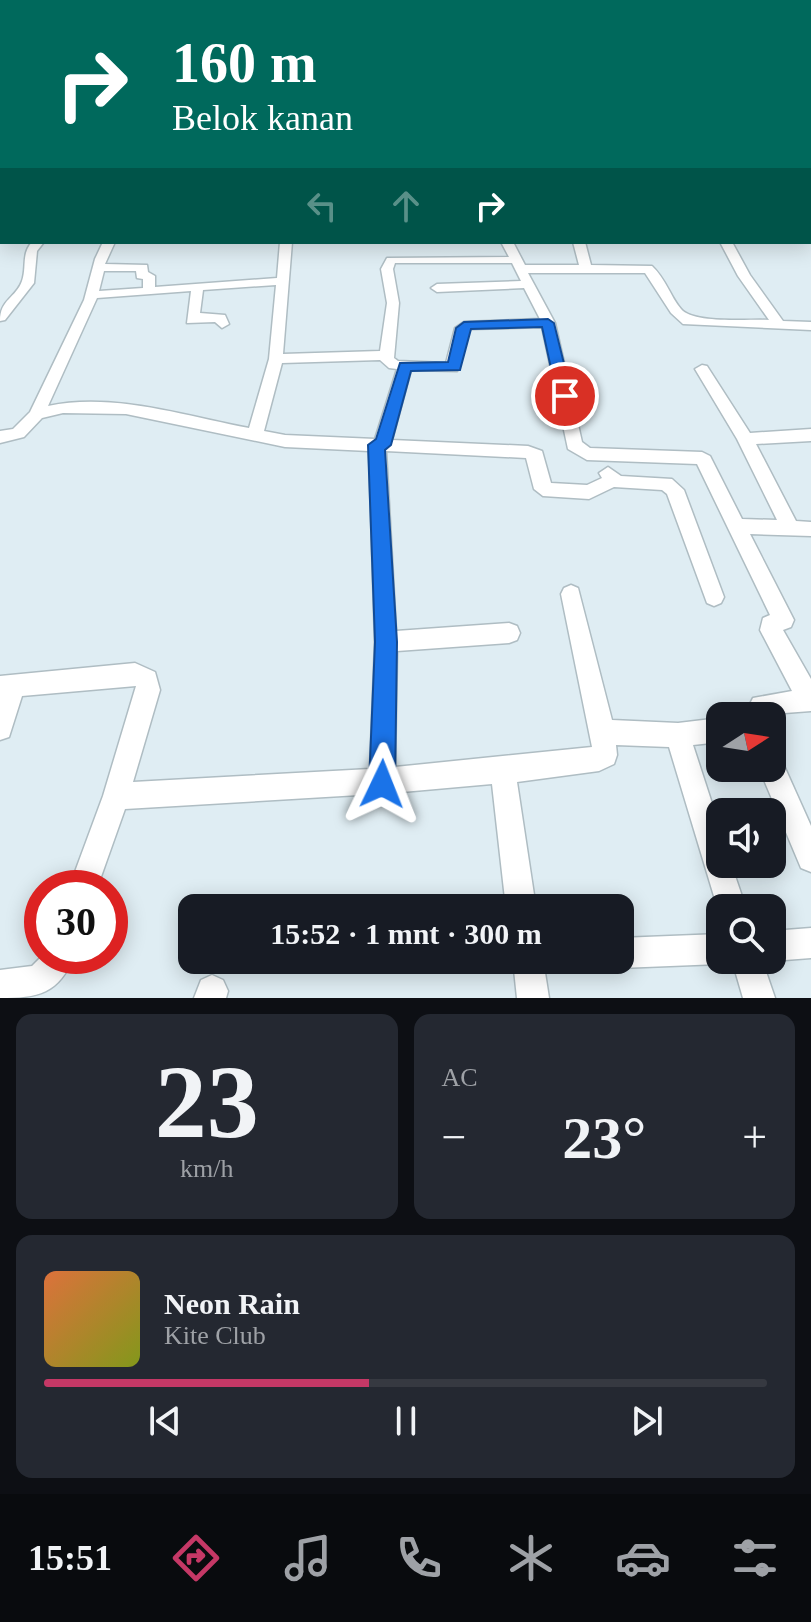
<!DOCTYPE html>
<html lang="id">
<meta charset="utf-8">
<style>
body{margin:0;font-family:"Times New Roman",serif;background:#242831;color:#f1f3f6;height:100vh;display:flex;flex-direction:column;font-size:30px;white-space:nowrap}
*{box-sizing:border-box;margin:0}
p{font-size:26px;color:#9ea1a6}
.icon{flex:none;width:44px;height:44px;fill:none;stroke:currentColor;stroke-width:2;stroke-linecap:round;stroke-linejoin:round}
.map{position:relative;height:998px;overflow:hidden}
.side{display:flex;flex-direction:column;gap:16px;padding:16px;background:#0d0f14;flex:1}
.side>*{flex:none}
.banner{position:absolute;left:0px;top:0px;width:812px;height:244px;box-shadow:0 4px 20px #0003;background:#00695c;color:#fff;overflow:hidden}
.needle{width:52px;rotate:78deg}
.tools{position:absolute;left:706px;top:702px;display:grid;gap:16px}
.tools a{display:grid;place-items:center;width:80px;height:80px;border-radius:16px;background:#171b24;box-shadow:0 4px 20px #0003;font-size:40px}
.speed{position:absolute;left:24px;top:870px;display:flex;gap:16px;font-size:40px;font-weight:700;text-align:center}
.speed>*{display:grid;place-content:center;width:104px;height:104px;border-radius:50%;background:#171b24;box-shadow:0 4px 20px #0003;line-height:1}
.speed .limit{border:12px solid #d22;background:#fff;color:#111}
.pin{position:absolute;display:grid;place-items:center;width:68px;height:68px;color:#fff;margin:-34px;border:4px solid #fff;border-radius:50%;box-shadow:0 2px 8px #0007}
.me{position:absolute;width:88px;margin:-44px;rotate:2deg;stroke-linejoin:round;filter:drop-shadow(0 0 6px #0008)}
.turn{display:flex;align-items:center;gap:28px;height:168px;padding:0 40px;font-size:36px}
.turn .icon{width:104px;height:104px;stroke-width:2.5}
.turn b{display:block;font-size:56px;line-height:68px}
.lanes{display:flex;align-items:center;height:76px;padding:0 40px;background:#0003;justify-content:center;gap:40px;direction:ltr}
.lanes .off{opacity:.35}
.big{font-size:60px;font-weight:800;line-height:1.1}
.side .tile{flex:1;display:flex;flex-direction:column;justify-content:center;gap:12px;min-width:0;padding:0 28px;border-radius:16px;background:#242831}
.side .dial{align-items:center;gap:0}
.dial b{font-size:104px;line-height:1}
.song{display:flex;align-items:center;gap:24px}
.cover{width:96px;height:96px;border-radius:12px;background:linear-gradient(135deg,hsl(20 70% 55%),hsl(70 70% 35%))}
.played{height:8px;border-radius:4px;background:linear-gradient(90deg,#c53866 45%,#363941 45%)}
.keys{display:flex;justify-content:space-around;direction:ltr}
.heat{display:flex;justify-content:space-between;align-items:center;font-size:44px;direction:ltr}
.side .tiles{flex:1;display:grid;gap:16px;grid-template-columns:1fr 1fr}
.tile:last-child{grid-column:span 2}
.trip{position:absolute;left:178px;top:894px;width:456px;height:80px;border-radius:16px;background:#171b24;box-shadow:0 4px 20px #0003;font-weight:800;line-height:80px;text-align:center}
.menu{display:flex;height:128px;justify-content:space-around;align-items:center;background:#090b0e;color:#9ea1a6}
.menu .icon{width:56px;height:56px}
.menu .current{color:#c53866}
.menu b{font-size:36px;color:#f1f3f6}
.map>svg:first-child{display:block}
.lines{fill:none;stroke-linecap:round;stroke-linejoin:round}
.minor-casing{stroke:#afbdc3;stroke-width:3}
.secondary-casing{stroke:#afbdc3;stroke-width:3}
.minor{fill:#fff;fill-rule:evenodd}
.secondary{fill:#fff;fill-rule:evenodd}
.route{fill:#1a73e8;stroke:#114b97;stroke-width:2}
</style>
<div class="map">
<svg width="811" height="998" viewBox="0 0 811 998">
<rect width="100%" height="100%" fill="#dfedf3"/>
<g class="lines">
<!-- minor casing -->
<g class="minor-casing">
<g id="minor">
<rect x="810" y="173" width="1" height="6"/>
<path d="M32,242h12l-7,9 -3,32 -29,37 -5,1c0,-22 16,-23 22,-40 5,-14 -1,-27 10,-39z"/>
<path d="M103,242h12l-10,22 42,1 1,7 7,4v11l122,-9 3,-36h12l-9,112 97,-3 7,-48 -6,-34 6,-11 122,-1 -8,-15h12l12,23h54l-6,-23h12l6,23 61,1c14,13 18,30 29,43 12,15 68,10 88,11l-31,-44 -18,-34h12l18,33 33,46 28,1v8l-128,-6 -12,-11 -26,-40h-117l27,50 27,119 8,6 112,4 8,4 32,63 35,1 -40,-81 -42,-70 7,-4 5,1 43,67 61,-4v12l-55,3 40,77 15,1v14l-61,-2 44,86 -3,7 -8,3 28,49v32l-67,5 9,-18 39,-7 -32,-61 3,-12 7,-3 -73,-151 -110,-4 -19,-11 -26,-122 -71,2 -3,1 -11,41 -46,-1 -19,70 136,6 14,5 9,32 36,2 15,-7 -3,-5 9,-6 13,9 51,3 12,11 40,107 -3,6 -7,3 -7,-3 -40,-109 -5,-4 -48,-3 -25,12 -46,-3 -9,-7 -8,-31 -140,-7 10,180 113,-8 8,3 3,7 -3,7 -8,3 -112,8 -2,116 197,-20 -31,-153 3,-6 7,-3 7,3 34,132 66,3 42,-5v24l-27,3 27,83v36h11l15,44h-26v8l-51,-169 -53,-2 1,10 -3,9 -15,7 -82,11 19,126h-30l-14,-124 -101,9 -9,4 -6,-3 -251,15 -28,79h-28l34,-92 33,-110 -114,10 -13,41 -9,3v-64l135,-13 20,9 5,18 -27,92 237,-13 5,-127 -6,-191 -84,-4 -159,-33 -63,-1 -21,5 -18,19 -24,6v-12l13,-2 17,-17 54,-112 11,-41zM395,263h117l9,18 -84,3 -6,4 6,4 87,-4 16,31 -76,3 -9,6 -9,35 -48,-2 -4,-3 5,-55 -6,-34zM104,271h32l1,7 6,1v9l-44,3zM276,285l-7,74 -20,69c-64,-12 -136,-36 -201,-22l49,-108 94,-7 -4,32 28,-1 7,6 7,-4 -4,-9 -25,-2 3,-23zM380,360l9,8 8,1 -22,70 -90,-4 -21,-4 18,-68z"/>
<polygon points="772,755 781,759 811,826 811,872 801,868 759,768 772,768"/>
<polygon points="811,928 811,958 772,961 770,960 772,960 772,931"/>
<polygon points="720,934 720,960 730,960 720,964 620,968 608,960 620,960 620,938"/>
<path d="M42,956h32c-15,38 -36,42 -74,42v-28l32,-4z"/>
<polygon points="513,960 543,960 549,998 517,998"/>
<polygon points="732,960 762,960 775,998 743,998"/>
<polygon points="212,975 223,980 228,991 226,998 194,998 201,980"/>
</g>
</g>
<!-- secondary casing -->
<g class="secondary-casing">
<g id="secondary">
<polygon points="810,129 811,130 811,138 810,137"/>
<polygon points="2,132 2,142 0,143 0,133"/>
<rect x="810" y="148" width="1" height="8"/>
<rect x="0" y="166" width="2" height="8"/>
</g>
</g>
<!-- minor -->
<use href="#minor" class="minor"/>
<!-- secondary -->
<use href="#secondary" class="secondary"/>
</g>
<!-- sky -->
<linearGradient id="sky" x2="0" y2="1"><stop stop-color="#69b0dc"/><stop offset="0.46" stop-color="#f1f7fa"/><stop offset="1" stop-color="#f1f7fa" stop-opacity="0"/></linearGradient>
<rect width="811" height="257" fill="url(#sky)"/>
<!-- route -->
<polygon class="route" points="548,319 554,323 572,396 570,399 565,401 557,396 542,327 471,329 460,370 411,371 391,445 385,450 397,642 395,784 391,793 382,797 372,793 369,784 375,642 368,445 376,439 400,363 448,362 456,328 464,322"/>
</svg>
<div class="tools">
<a><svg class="needle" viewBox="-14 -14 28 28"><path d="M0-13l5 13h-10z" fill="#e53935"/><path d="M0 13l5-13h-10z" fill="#9ea1a6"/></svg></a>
<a><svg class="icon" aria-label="sound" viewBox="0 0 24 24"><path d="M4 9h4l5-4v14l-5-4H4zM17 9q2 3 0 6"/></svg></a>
<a><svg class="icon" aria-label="search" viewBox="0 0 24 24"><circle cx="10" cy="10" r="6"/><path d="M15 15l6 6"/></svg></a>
</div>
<div class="speed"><div class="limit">30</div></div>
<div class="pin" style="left:565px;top:396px;background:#d93025"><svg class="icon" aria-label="arrive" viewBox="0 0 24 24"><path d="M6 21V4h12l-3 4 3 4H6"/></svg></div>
<svg class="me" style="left:382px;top:784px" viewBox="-20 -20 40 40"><path d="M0-17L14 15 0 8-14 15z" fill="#1a73e8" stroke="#fff" stroke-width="4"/></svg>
<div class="trip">15:52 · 1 mnt · 300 m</div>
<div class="banner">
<div class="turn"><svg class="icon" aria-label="right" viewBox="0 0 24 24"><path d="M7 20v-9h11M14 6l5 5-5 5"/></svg><div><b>160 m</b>Belok kanan</div></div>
<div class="lanes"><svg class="icon off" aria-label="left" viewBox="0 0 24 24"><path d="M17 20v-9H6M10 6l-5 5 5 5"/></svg><svg class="icon off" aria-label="ahead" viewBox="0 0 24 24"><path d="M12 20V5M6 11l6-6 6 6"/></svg><svg class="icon" aria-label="right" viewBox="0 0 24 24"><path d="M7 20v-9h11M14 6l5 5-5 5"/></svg></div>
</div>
</div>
<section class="side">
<div class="tiles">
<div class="tile dial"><b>23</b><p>km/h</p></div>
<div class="tile"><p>AC</p>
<div class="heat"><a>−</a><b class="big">23°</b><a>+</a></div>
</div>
<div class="tile">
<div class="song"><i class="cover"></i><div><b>Neon Rain</b><p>Kite Club</p></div></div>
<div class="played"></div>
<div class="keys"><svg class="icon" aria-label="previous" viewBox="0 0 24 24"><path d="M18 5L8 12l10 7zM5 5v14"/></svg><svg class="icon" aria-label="pause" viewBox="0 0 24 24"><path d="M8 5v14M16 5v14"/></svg><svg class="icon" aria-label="next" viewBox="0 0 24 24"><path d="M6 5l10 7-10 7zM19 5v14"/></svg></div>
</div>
</div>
</section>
<nav class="menu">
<b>15:51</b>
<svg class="icon current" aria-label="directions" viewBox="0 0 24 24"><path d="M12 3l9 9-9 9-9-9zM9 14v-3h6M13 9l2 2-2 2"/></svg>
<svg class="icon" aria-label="music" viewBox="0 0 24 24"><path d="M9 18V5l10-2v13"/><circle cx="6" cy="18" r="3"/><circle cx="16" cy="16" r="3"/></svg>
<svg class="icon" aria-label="phone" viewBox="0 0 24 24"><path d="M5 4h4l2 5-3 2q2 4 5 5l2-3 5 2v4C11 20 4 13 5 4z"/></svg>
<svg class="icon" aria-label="climate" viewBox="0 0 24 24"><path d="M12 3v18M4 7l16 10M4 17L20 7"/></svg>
<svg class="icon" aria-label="car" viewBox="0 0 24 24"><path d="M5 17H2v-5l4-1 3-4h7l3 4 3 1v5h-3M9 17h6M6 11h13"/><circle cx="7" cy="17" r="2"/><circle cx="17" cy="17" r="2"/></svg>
<svg class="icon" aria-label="filters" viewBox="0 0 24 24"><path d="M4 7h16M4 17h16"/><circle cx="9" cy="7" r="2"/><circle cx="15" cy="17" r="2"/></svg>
</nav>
